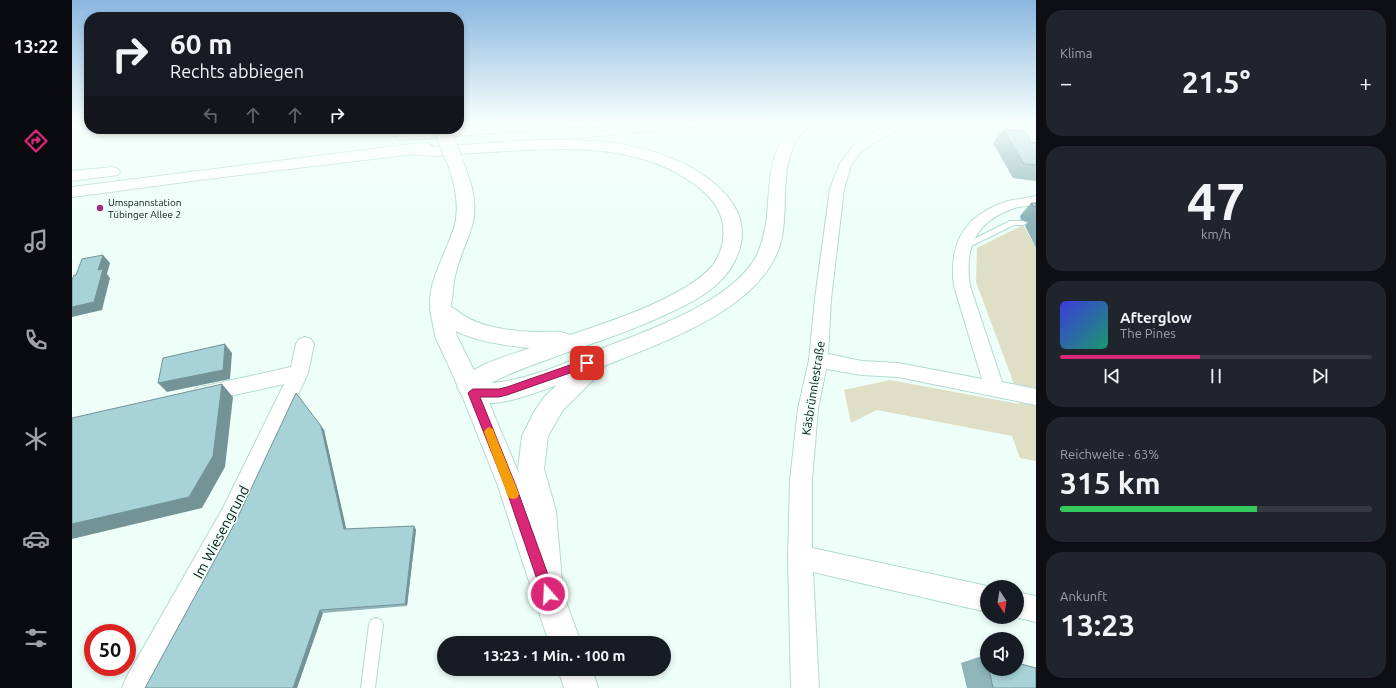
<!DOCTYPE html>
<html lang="de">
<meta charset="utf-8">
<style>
body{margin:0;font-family:Ubuntu,sans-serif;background:#20242c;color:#f1f3f6;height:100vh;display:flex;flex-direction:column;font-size:15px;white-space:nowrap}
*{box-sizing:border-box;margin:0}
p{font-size:13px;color:#9ea1a6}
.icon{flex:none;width:22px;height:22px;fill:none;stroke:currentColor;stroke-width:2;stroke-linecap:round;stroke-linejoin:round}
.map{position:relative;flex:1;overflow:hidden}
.drawer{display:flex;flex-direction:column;gap:10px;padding:10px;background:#0d0f14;width:360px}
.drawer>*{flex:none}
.banner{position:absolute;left:12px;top:12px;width:380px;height:122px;border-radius:16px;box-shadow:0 2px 6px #0003;background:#171b24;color:#f1f3f6;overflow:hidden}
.needle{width:26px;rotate:168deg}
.buttons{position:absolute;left:908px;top:580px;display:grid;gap:8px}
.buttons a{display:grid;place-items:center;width:44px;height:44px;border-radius:50%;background:#171b24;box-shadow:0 2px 6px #0003;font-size:20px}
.speed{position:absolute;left:12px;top:624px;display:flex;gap:8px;font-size:20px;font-weight:700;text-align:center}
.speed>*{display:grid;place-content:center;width:52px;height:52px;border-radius:50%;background:#171b24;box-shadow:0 2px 6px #0003;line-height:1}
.speed .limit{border:6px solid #d22;background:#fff;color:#111}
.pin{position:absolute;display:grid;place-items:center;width:34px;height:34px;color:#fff;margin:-17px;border-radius:8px;box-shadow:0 2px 6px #0006}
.me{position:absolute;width:44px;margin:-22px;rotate:341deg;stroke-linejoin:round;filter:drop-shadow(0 0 3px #0008)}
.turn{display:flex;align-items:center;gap:14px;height:84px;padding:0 20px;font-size:18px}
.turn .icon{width:52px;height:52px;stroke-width:2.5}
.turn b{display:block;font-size:28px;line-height:34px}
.lanes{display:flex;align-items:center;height:38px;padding:0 20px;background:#0003;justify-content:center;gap:20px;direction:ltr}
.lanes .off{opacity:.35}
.big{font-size:30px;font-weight:700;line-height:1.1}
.drawer .card{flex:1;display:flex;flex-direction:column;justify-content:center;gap:6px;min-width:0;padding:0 14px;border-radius:16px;background:#20242c}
.drawer .dial{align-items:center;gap:0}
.dial b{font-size:52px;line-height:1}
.song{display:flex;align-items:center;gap:12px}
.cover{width:48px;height:48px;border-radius:6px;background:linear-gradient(135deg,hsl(240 70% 55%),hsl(160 70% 35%))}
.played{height:4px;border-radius:2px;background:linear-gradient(90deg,#db2777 45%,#363941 45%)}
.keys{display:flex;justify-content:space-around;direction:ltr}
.heat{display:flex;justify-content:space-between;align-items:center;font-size:22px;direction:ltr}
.charge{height:6px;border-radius:3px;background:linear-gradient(90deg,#34c759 63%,#363941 0)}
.trip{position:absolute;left:365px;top:636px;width:234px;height:40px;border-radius:20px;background:#171b24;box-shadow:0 2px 6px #0003;font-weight:700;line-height:40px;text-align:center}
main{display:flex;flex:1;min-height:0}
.dock{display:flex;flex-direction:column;width:72px;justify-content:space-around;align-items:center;background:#090b0e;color:#9ea1a6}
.dock .icon{width:28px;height:28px}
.dock .selected{color:#db2777}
.dock b{font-size:18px;color:#f1f3f6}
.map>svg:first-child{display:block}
.green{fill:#dfdfc7}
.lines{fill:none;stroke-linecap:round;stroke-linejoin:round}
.service-casing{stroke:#b2dbcf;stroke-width:2}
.minor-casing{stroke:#b2dbcf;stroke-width:2}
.secondary-casing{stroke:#b2dbcf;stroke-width:2}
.primary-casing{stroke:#b2dbcf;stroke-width:2}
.motorway-casing{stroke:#b2dbcf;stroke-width:2}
.service{fill:#fff;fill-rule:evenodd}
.minor{fill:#fff;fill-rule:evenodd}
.secondary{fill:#fff;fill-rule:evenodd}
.primary{fill:#fff;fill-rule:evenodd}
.motorway{fill:#fff;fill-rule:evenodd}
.primary-bridge-casing{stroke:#b2dbcf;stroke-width:18;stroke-linecap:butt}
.primary-bridge{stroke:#fff;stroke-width:16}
.wall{fill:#8fb5ba}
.shaded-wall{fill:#749397}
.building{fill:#a6d2d8;stroke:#749397}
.route{fill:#db2777;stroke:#8e194d}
.slow{fill:#f59e0b}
.poi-dot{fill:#a42b82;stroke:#eefff9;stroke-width:1.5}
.labels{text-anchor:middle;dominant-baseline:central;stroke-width:3;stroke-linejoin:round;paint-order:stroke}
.far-poi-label{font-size:10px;fill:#071612;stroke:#eefff9;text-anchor:start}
.street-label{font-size:12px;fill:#071612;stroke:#eefff9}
.near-street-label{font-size:14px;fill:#071612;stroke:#eefff9}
</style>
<main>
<nav class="dock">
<b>13:22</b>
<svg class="icon selected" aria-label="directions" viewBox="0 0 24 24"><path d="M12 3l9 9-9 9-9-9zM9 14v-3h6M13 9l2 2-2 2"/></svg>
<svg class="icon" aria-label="music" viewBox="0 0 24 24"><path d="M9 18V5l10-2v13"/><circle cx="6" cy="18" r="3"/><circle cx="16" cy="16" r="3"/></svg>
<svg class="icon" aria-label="phone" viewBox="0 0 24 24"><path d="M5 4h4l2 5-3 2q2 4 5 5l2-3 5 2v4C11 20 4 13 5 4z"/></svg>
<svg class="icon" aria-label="climate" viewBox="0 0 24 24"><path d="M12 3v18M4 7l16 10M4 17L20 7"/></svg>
<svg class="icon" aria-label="car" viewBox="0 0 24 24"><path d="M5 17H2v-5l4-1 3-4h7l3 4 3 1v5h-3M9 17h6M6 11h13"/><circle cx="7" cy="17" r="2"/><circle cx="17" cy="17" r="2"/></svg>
<svg class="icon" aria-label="filters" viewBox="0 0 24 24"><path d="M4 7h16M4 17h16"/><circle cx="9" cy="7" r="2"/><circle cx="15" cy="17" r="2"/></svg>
</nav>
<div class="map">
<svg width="964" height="688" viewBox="0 0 964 688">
<rect width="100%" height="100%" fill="#eefff9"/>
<!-- green -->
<polygon class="green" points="951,225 964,248 964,461 948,458 940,436 805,410 779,423 772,390 818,380 948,404 939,376 904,282 905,248"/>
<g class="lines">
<!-- service casing -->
<g class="service-casing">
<g id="service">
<polygon points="938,221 951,221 955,223 951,225 942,225 895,248 889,248 888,246"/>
<polygon points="304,618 309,620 311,625 303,688 289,688 297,625 299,620"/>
</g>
</g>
<!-- minor casing -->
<g class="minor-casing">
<g id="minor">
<path d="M820,122h19l-36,20 -15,11 -9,12 -7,24 -13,110 -3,55 34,7 36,2 84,16 -28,-93c-6,-44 12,-72 54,-85 9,-2 19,-3 28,-5v8c-6,2 -13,2 -18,3 -42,13 -54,39 -48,79l32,96 34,7v16l-138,-28 -36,-2 -36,-6 -8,40 -6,71v68l175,38 2,1h-2v25l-174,-40 6,116h-28l-3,-131 2,-77 8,-71 11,-49 6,-61 15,-110 9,-24 13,-18 15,-11z"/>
<polygon points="233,337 239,339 242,344 236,373 167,524 79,688 50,688 54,678 151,508 212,384 131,402 124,400 121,394 124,388 219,367 224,344 227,339"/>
<polygon points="945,592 964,596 964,622 943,617 945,617"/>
</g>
</g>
<!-- secondary casing -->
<g class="secondary-casing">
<g id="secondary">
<polygon points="368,301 375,304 378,309 385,336 413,393 452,486 509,643 477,643 426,486 389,393 363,336 358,309 361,304"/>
<polygon points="486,669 520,669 526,688 492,688"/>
</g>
</g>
<!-- primary casing -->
<g class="primary-casing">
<path id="primary" d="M382,154l5,2c6,7 8,17 11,25 13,44 -6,56 -15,95 -3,12 -1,27 -8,38l-7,3 -7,-3c-13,-23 20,-71 23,-95 3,-21 -3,-41 -10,-60l3,-3z"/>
</g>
<!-- motorway casing -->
<g class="motorway-casing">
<g id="motorway">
<polygon points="451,122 520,122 518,125 513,126 331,140 326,139 324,136 326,133 331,132 387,129 387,127"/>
<polygon points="579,122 635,122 633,125 628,126 506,138 501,137 499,134 501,131 506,130"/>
<path d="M724,122h16c-5,7 -12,12 -16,19 -16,30 -8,64 -14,96 -14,71 -120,105 -178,129l-3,6 -38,38 -15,26 -4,33 12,42 7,83 -4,11 -11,4 -11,-4 -4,-11 -5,-83 -10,-42 4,-33 12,-24 11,-16 12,-11c-28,10 -63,25 -92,15l-8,-13c11,-22 51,-31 73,-39 -31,-3 -84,-10 -100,-39l3,-5c15,-5 24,9 37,15 20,10 45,12 67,13 11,0 23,-2 33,3 39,-13 117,-38 143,-70 5,-8 9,-16 10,-25 3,-25 -9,-42 -29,-56 -62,-46 -146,-35 -219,-31 -21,1 -40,5 -61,1l-199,24 -143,19v-10l340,-43 14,-1 5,2 2,2c13,0 26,-2 40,-3 76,-5 166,-14 233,33 14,10 27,23 33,39 9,25 -4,52 -22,68 -14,13 -31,21 -48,29 -39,19 -80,31 -120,46 -20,7 -39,14 -58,24h2c39,-4 77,-22 113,-36 45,-18 134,-48 153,-97 18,-45 -2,-90 37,-128z"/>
<polygon points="40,167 46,169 48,172 46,175 0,181 0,171"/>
</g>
</g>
<!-- service -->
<use href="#service" class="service"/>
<!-- minor -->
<use href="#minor" class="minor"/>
<!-- secondary -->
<use href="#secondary" class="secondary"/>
<!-- primary -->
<use href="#primary" class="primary"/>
<!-- motorway -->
<use href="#motorway" class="motorway"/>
<!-- primary-bridge casing -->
<g class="primary-bridge-casing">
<polyline id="primary-bridge" points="370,129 382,159"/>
</g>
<!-- primary-bridge -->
<use href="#primary-bridge" class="primary-bridge"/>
</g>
<!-- wall -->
<g class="wall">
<polygon points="931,129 960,143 964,142 964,181 941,178 921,143"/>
<polygon points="959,203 964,203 964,248 953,226 956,222 949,220 948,216"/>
<polygon points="249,426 252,430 274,529 342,526 344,530 335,606 251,613 225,688 73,688 164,521"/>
<polygon points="913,655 915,656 915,669 945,669 964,688 895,688 889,663"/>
</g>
<!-- shaded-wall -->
<g class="shaded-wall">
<polygon points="31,255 38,263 35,274 38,278 30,310 0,317 0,307 26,270"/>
<polygon points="153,344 160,353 158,379 95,392 86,383"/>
<polygon points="150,384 161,397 153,467 130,508 0,539 0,524"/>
<polygon points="249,426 252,430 275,532 272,529"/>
<polygon points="342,526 344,530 335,606 333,604"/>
<polygon points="248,610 251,613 225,688 221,688"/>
</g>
<!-- building -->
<g class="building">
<polygon points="931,129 953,131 960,143 964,142 964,165 952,164"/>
<polygon points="959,203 964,203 964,207 961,206"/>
<polygon points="31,255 26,270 31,269 22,302 0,307 0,280 2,275 4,275 10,259"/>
<polygon points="153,344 151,370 86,383 91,358"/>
<polygon points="150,384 141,456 117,497 0,524 0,418"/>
<polygon points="224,393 249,426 272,529 342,526 333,604 248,610 221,688 73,688 164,521"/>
<polygon points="913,655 915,656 915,662"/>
<polygon points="945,663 964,668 964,688 921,688 917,669 945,669"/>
</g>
<!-- sky -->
<linearGradient id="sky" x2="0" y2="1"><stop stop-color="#8ab7e0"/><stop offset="0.56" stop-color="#f7fffc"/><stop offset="1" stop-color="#f7fffc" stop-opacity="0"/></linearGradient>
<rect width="964" height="219" fill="url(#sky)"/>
<!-- route -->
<polygon class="route" points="515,359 518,360 520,363 518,366 435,395 427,397 408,397 444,486 483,594 481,599 476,601 472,599 470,594 433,486 396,393 398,391 401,389 427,389 435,387"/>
<!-- slow -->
<polygon class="slow" points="417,427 421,429 422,432 447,494 445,498 441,499 437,498 435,494 412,432 414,429"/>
<!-- markers -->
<circle class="poi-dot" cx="28" cy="208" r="4"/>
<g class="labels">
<!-- far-poi labels -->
<g class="far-poi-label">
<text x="36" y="202">Umspannstation<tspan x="36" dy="12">Tübinger Allee 2</tspan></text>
</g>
<!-- street labels -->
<g class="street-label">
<text transform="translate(741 388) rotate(-81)">Käsbrünnlestraße</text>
</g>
<!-- near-street labels -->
<g class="near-street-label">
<text transform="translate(149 532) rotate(-62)">Im Wiesengrund</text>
</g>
</g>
</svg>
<div class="buttons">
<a><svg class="needle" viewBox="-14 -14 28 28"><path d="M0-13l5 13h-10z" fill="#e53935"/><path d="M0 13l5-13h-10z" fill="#9ea1a6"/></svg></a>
<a><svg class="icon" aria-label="sound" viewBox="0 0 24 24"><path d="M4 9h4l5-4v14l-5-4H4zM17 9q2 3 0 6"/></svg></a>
</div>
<div class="speed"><div class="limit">50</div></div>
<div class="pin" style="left:515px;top:363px;background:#d93025"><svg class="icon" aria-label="arrive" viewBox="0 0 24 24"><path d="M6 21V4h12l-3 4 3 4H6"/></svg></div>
<svg class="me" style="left:476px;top:594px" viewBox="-20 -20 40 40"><circle r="17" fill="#db2777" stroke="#fff" stroke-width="3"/><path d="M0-11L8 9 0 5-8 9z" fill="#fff"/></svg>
<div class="trip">13:23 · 1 Min. · 100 m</div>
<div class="banner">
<div class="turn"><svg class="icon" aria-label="right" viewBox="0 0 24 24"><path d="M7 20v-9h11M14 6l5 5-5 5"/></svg><div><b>60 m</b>Rechts abbiegen</div></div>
<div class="lanes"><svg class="icon off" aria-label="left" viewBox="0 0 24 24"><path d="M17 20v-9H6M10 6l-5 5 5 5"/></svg><svg class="icon off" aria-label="ahead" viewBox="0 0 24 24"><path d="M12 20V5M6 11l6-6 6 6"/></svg><svg class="icon off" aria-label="ahead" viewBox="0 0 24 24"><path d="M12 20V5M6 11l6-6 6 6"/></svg><svg class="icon" aria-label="right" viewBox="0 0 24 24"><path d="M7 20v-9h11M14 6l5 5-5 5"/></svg></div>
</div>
</div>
<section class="drawer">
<div class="card"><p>Klima</p>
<div class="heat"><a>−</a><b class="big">21.5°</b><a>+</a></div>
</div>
<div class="card dial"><b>47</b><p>km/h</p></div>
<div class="card">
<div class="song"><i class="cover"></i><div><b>Afterglow</b><p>The Pines</p></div></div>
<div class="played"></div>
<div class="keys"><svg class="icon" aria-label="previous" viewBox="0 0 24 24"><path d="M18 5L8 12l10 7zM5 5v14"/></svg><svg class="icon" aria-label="pause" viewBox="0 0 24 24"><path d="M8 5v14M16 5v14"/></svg><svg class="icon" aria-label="next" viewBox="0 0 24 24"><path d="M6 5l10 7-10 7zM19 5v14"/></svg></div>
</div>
<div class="card"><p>Reichweite · 63%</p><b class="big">315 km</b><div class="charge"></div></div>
<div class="card"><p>Ankunft</p><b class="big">13:23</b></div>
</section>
</main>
